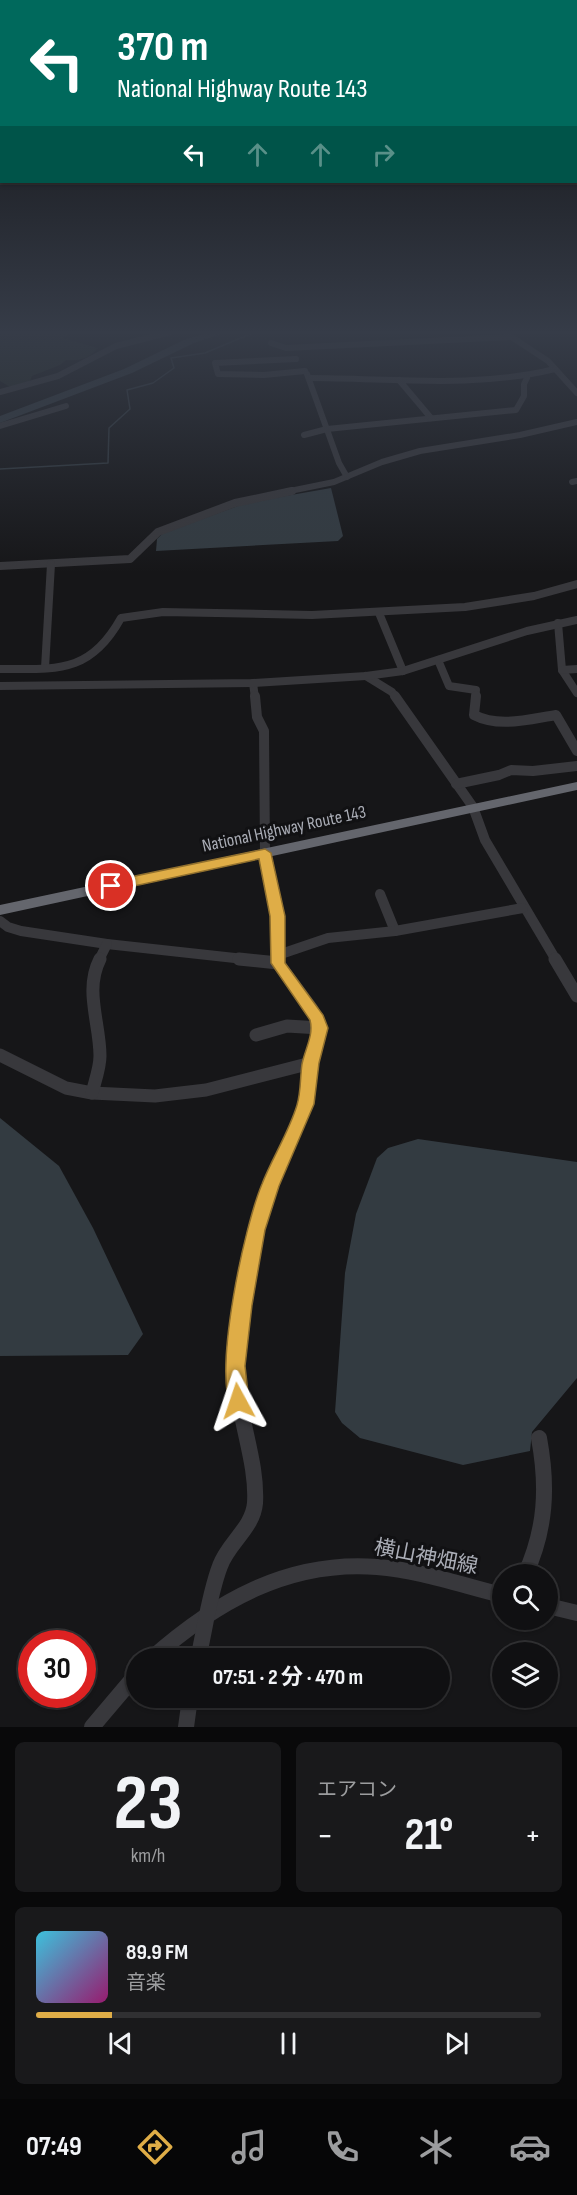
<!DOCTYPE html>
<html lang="ja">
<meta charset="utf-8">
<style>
body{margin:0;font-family:"Sofia Sans Condensed","Noto Sans JP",sans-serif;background:#19191b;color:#f1f3f6;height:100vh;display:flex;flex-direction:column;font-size:22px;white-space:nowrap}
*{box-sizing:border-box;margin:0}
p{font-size:20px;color:#9c9d9f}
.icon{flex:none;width:33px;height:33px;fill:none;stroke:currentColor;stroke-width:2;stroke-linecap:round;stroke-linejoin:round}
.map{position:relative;height:1727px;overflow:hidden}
.side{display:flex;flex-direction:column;gap:15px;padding:15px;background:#09090a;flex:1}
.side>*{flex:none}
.banner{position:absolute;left:0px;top:0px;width:578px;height:183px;box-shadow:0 2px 4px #0004,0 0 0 2px #303032;background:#00695c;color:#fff;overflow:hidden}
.buttons{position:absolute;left:492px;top:1564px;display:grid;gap:12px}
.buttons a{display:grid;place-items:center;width:66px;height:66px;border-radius:50%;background:#101012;box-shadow:0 2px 4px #0004,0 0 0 2px #303032;font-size:30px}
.speed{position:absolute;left:18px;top:1630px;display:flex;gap:12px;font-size:30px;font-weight:700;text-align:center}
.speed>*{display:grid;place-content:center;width:78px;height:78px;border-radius:50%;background:#101012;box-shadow:0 2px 4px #0004,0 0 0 2px #303032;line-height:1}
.speed .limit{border:9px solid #d22;background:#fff;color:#111}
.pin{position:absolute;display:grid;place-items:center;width:51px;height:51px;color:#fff;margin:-26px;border:3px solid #fff;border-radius:50%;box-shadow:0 2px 6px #0007}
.me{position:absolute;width:66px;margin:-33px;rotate:355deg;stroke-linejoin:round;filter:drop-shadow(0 0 4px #0008)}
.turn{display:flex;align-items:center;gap:21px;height:126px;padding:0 18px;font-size:27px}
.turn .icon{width:78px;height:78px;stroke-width:2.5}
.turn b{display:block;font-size:42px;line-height:51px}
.lanes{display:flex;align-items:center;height:57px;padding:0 18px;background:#0003;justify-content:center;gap:30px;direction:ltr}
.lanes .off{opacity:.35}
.big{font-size:45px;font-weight:700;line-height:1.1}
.side .widget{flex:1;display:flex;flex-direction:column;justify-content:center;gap:9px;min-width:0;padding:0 21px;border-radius:9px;background:#19191b}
.side .dial{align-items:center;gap:0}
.dial b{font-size:78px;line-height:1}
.song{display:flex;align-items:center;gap:18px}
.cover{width:72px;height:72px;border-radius:9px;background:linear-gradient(135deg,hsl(190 70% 55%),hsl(320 70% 35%))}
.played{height:6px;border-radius:3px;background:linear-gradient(90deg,#dfad47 15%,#303032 15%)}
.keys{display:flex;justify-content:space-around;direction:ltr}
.heat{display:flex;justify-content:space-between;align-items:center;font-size:33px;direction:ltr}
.side .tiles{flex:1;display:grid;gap:15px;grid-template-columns:1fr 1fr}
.widget:last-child{grid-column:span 2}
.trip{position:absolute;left:126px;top:1648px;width:324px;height:60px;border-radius:30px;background:#101012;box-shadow:0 2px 4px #0004,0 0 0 2px #303032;font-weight:700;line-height:60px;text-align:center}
.menu{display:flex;height:96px;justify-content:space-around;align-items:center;background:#060607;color:#9c9d9f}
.menu .icon{width:42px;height:42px}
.menu .selected{color:#dfad47}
.menu b{font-size:27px;color:#f1f3f6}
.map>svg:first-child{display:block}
.green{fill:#232a24}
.water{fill:#333b41}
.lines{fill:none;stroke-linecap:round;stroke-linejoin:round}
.stream{stroke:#333b41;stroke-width:1.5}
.river{fill:#333b41;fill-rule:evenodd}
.minor-far4{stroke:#38383c;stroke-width:6}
.minor-far3{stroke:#38383c;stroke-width:8}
.minor-far2{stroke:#38383c;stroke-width:10}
.minor-far1{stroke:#38383c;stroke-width:13}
.minor{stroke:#38383c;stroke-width:16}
.highway{fill:#64666d;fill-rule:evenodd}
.route{fill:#dfad47;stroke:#91702e;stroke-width:1.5}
.labels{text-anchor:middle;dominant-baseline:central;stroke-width:6;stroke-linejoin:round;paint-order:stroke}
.street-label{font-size:18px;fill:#aaadb6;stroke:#111113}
.near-street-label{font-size:21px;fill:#aaadb6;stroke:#111113}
</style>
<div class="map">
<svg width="577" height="1727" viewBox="0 0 577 1727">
<rect width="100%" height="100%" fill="#161618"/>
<!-- green -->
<path class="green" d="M0,332h74l-12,6 36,10c-10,11 -18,13 -32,12l-6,5 -28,11 -3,7 -19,4 -10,-6z"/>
<!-- water -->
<g class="water">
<polygon points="331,488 343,536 338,541 156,551 157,539 163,533 246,503"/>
<polygon points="0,1118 59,1166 93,1228 143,1334 128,1355 0,1356"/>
<polygon points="418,1139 577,1162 577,1378 532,1432 530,1451 463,1465 360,1438 342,1423 335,1412 345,1273 356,1214 377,1158 388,1148"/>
</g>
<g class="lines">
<!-- stream -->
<polyline class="stream" points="0,469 108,463 109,428 130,409 127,390 153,383 174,368 171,358 205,353 255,332"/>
<!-- river -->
<polygon class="river" points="212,332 227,332 194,343 132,373 0,423 0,416 124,369 186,339"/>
<!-- minor-far4 -->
<g class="minor-far4">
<polyline points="507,334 548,361 577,393"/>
<polyline points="271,343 286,348 511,337"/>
<polyline points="296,359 215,363 218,374 264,375 305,371"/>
<polyline points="307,374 339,463 347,477"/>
<path d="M309,378c83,0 164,11 246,-9"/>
<polyline points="399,380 431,418"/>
<polyline points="0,392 58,376 116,346 171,332"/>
<polyline points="0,426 66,406"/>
<polyline points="304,435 327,429 516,410 524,396 524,384 527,378"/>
<polyline points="572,482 577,481"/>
<polyline points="285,492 334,482 382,462 420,451 520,435 577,422"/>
</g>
<!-- minor-far3 -->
<g class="minor-far3">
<polyline points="0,566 130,559 158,532 235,503 292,491"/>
<polyline points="379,613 403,671"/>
<polyline points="558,623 562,670 577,693"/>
<polyline points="438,660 449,686 476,690 475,698"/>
<polyline points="45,668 51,564"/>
<path d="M0,669c57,0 90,5 121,-51l42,-6 149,3 153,-8 69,-11 43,-12"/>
<polyline points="562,670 577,669"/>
<polyline points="366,676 392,692 396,698"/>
<polyline points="253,683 255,698"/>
<polyline points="0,686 253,683 366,676 403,671 527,631 577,620"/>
</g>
<!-- minor-far2 -->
<g class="minor-far2">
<polyline points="255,696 257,717 264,731 265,853 278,916 278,960"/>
<polyline points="395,696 473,807 485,840 556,960"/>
<path d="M476,696l-2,19c25,13 56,4 82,0l21,36"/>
<polyline points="456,784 499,775 511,770 533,771 577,766"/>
<polyline points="380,894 395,931"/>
<polyline points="0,921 8,927 21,931 107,944 253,960"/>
<polyline points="278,955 328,938 395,931 523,908"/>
<polyline points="99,960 107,944"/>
</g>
<!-- minor-far1 -->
<g class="minor-far1">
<polyline points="239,959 278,963"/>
<polyline points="555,959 577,996"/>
<polyline points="256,1035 287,1026 320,1028"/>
<polyline points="0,1055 66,1088 92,1093 155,1096 206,1090 311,1063"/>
<path d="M92,1093c3,-12 8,-25 8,-37 0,-33 -16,-66 0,-97"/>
<polyline points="244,1297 256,1230 270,1186 306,1104 311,1063 320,1028 312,1009 278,963 278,959"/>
</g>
<!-- minor -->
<g class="minor">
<path d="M525,1575c21,-46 23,-88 14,-137"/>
<polyline points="548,1606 577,1613"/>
<path d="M151,1659c64,-57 137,-99 226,-92 42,3 84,18 125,28"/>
<path d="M198,1659c7,-30 11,-64 22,-93 8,-23 33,-38 35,-63 2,-33 -10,-67 -15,-99 -7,-35 -3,-74 4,-109"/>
<polyline points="92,1727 136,1675"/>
<polyline points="186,1727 190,1698"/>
</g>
<!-- highway -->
<polygon class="highway" points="577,782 577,790 0,915 0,905"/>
</g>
<!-- sky -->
<linearGradient id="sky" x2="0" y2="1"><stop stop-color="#0c0c0d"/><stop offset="0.58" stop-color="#363c48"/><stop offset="1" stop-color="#363c48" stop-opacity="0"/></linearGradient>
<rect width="577" height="573" fill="url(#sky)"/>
<!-- route -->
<path class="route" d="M265,849l6,4 14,63v47l38,52 5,13 -9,35 -5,41 -35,82 -14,44 -13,75 -7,61 4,35 -3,7 -8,3 -7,-3c-17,-41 13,-181 31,-224 10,-26 27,-52 35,-79 4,-13 3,-27 5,-41 3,-15 12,-29 8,-44l-39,-57 -1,-47 -11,-57 -148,32 -7,-5 7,-5z"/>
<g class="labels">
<!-- street labels -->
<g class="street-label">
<text transform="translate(284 829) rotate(-12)">National Highway Route 143</text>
</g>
<!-- near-street labels -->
<g class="near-street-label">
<text transform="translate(426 1557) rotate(11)">横山神畑線</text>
</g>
</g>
</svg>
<div class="buttons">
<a><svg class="icon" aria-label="search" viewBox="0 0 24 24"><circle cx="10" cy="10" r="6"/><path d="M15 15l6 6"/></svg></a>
<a><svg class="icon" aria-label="layers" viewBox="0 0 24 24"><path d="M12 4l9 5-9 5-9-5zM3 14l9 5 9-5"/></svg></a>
</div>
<div class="speed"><div class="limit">30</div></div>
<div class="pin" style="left:111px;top:886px;background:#d93025"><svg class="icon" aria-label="arrive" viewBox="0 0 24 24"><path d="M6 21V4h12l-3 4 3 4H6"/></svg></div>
<svg class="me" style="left:238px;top:1401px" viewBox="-20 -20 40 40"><path d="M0-17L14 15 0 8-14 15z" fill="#dfad47" stroke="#fff" stroke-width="4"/></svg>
<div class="trip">07:51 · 2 分 · 470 m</div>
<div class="banner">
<div class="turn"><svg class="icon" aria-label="left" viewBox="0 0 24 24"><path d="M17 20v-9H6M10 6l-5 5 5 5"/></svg><div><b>370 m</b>National Highway Route 143</div></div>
<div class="lanes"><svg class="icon" aria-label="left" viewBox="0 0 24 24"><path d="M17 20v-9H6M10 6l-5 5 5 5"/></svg><svg class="icon off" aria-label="ahead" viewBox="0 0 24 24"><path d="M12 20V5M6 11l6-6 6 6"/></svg><svg class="icon off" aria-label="ahead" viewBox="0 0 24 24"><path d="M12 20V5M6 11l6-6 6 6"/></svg><svg class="icon off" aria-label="right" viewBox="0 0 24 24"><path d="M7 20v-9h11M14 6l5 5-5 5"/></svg></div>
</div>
</div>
<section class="side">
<div class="tiles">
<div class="widget dial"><b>23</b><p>km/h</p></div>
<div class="widget"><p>エアコン</p>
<div class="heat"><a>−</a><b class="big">21°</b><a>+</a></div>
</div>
<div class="widget">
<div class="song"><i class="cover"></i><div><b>89.9 FM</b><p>音楽</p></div></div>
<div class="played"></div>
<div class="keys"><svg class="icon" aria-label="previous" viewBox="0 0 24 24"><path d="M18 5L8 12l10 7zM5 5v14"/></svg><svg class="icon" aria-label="pause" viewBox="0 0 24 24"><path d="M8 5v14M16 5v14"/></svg><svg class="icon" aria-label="next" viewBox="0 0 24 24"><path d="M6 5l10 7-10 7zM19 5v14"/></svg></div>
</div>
</div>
</section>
<nav class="menu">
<b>07:49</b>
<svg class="icon selected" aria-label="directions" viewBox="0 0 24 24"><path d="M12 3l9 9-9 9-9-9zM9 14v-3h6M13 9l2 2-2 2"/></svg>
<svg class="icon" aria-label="music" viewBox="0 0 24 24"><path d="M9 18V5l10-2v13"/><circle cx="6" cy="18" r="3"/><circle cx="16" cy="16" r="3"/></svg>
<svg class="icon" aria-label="phone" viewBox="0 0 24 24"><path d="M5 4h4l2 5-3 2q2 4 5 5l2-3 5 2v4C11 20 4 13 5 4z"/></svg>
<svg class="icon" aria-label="climate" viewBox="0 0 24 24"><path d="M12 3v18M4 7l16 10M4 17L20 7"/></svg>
<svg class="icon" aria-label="car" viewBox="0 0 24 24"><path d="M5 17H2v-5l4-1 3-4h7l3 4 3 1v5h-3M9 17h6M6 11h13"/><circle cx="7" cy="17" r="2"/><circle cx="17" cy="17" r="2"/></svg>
</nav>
